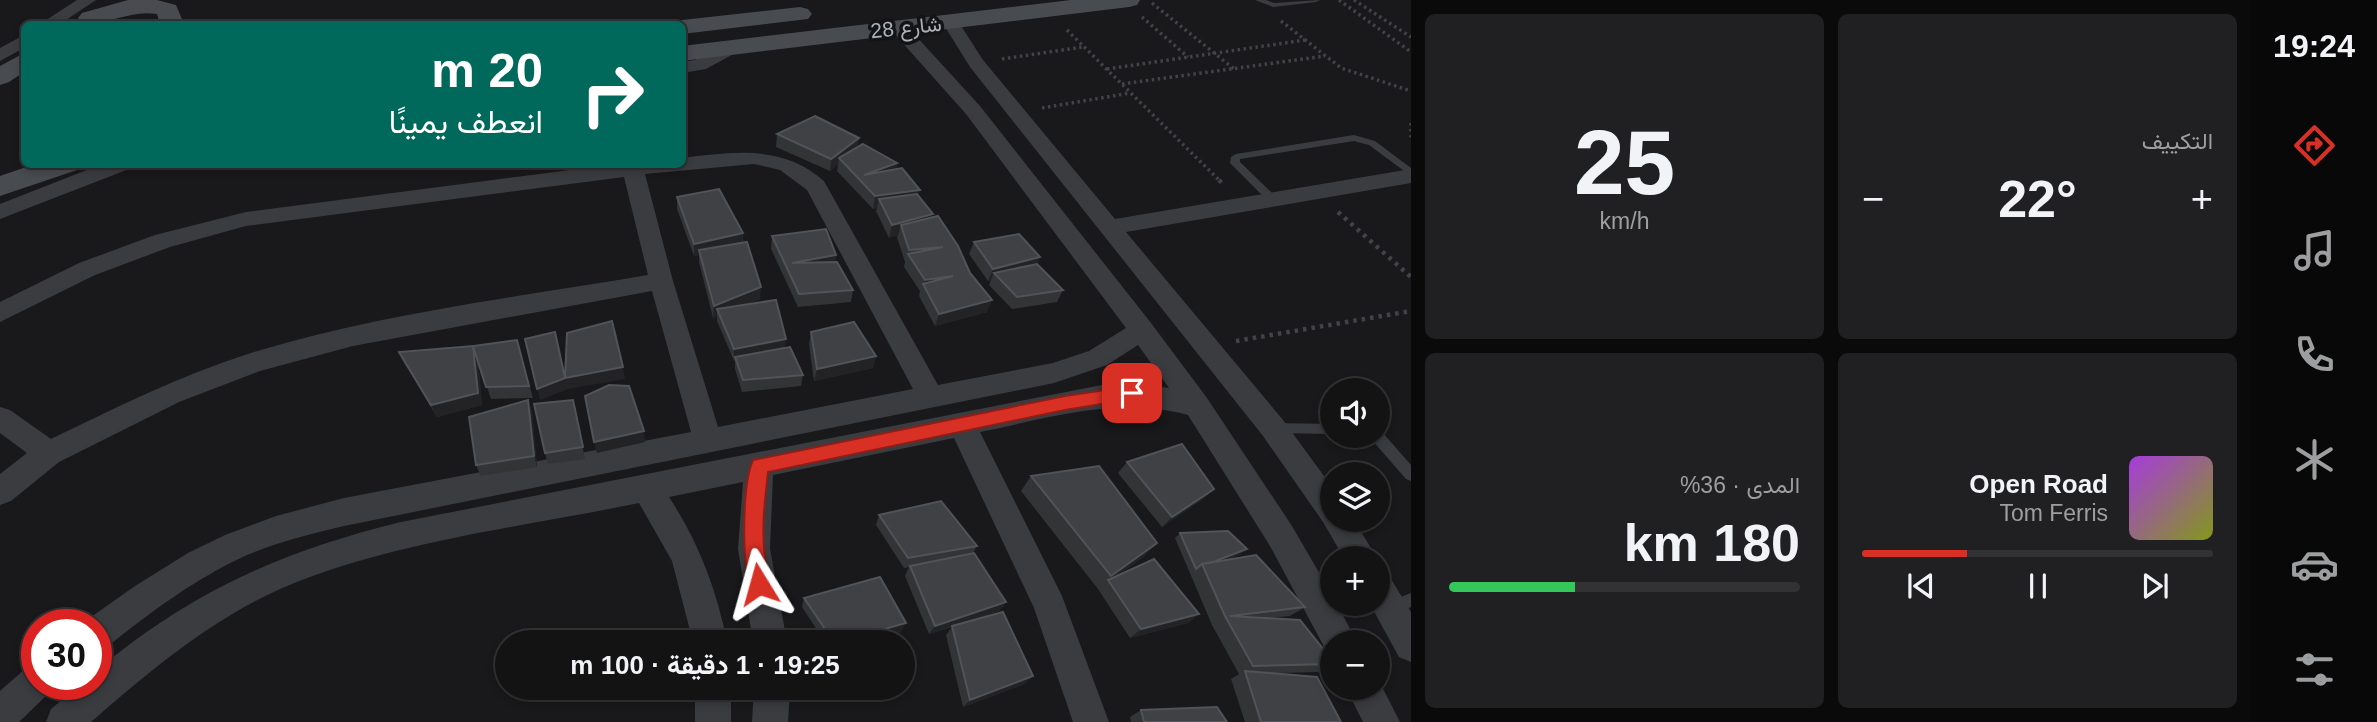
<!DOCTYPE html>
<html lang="ar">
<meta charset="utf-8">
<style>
body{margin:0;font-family:Arial,Vazirmatn,sans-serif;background:#202022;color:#f1f3f6;direction:rtl;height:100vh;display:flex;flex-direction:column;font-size:26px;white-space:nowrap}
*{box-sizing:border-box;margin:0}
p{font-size:23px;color:#9d9ea0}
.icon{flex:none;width:38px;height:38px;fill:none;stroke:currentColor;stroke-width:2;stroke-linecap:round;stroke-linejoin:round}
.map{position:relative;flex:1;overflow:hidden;direction:ltr}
.side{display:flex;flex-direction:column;gap:14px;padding:14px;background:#0a0a0b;width:840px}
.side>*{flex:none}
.guide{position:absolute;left:21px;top:21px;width:665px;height:147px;border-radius:10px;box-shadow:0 4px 10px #0003,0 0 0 2px #323234;direction:rtl;background:#00695c;color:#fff;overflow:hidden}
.fabs{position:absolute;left:1320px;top:378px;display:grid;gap:14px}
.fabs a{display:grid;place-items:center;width:70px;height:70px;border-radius:50%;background:#131314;box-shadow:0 4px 10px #0003,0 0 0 2px #323234;font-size:35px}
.speed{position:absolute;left:21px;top:609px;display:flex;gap:14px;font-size:35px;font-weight:700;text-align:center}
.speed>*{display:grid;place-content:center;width:91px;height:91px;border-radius:50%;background:#131314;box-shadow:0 4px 10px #0003,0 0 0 2px #323234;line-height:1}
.speed .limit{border:10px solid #d22;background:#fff;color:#111}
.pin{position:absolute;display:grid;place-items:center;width:60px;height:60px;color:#fff;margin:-30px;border-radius:14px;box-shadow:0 4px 10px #0006}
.me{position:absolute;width:77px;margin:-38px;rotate:352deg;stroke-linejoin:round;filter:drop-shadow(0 0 5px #0008)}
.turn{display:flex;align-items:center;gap:24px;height:147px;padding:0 28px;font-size:32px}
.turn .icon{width:91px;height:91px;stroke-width:2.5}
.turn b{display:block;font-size:49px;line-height:60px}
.big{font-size:52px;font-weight:700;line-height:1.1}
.side .widget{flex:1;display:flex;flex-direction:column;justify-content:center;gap:10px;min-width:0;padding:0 24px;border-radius:10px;background:#202022}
.side .dial{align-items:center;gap:0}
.dial b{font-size:91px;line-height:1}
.song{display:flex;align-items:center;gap:21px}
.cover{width:84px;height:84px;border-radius:10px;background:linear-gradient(135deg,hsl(280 70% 55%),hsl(70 70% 35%))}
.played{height:7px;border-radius:4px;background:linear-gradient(90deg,#d93025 30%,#323234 30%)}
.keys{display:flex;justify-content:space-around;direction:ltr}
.heat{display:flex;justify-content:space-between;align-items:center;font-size:38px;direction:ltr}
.charge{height:10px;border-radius:5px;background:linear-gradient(90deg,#34c759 36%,#323234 0)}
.side .tiles{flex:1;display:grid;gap:14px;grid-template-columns:repeat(2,1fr)}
.trip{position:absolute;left:495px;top:630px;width:420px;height:70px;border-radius:35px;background:#131314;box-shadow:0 4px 10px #0003,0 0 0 2px #323234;font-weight:700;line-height:70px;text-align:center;direction:rtl}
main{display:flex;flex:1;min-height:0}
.menu{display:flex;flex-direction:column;width:126px;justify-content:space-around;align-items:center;background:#080808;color:#9d9ea0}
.menu .icon{width:49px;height:49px}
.menu .active{color:#d93025}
.menu b{font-size:32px;color:#f1f3f6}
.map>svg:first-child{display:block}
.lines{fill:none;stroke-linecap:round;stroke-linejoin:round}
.path-far1{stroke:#404347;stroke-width:3.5;stroke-dasharray:2.5 3.5;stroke-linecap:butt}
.path{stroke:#404347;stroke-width:4.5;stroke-dasharray:3.5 5;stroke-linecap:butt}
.lane{fill:#3a3c40;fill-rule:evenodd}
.street{fill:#3a3c40;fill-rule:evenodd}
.secondary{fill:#484b50;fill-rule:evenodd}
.wall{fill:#323436}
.shaded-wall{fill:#232325}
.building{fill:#3f4144;stroke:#505357;stroke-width:2}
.route{fill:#d93025;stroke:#8d1f18;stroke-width:2}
.labels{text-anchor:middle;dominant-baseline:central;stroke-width:7;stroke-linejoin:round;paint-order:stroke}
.far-street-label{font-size:21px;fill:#acb2ba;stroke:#141416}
</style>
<main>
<nav class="menu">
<b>19:24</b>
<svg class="icon active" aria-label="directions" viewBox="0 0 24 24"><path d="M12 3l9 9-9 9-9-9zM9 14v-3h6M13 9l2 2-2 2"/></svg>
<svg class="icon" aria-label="music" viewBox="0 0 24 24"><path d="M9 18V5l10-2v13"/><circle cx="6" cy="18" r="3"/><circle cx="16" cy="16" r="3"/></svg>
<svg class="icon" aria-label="phone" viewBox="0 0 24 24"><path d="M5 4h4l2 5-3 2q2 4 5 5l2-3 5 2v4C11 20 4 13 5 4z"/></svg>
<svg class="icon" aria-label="climate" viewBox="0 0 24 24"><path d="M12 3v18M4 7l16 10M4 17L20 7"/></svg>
<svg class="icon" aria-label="car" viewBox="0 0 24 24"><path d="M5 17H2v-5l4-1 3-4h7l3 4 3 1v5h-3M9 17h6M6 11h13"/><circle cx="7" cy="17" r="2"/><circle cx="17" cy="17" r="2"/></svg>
<svg class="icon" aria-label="filters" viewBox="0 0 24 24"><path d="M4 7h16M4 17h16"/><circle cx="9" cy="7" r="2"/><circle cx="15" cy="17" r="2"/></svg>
</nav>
<section class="side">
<div class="tiles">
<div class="widget"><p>التكييف</p>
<div class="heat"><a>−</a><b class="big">22°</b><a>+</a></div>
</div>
<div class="widget dial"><b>25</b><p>km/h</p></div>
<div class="widget">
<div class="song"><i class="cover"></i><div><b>Open Road</b><p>Tom Ferris</p></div></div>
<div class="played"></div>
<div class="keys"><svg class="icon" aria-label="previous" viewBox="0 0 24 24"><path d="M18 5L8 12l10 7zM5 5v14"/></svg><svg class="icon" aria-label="pause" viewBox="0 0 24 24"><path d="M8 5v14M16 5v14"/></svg><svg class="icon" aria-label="next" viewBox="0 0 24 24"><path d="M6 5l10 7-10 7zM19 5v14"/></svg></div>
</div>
<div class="widget"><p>المدى · 36%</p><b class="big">180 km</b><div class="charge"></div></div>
</div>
</section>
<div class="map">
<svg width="1411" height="722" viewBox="0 0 1411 722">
<rect width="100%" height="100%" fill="#19191b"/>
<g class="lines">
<!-- path-far1 -->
<g class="path-far1">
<polyline points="1339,0 1411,52"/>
<polyline points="1354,0 1411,37"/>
<polyline points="1152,3 1234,69"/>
<polyline points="1142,17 1188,57"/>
<polyline points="1281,21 1341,68 1411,91"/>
<polyline points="1067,30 1220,181"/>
<polyline points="1002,59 1083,47"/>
<polyline points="1107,69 1305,40"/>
<polyline points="1122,84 1325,56"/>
<polyline points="1042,108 1130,93"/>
<polyline points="1411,123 1411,139"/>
</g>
<!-- path -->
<g class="path">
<polyline points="1219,180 1225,186"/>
<polyline points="1338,212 1411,277"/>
<polyline points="1236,341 1411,311"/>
</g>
<!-- lane -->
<g class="lane">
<polygon points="1255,0 1266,0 1274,3 1320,0 1316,2 1273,7"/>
<polygon points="1354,135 1375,141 1411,168 1411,176 1369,145 1354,141 1240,159 1240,162 1276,197 1277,199 1272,202 1268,201 1230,163 1231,157 1236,154"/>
<polygon points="1273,423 1332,424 1332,434 1273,433 1268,432 1266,428 1268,424"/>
<polygon points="1377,431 1382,432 1411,465 1411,481 1406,479 1372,440 1371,436 1377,436"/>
<polygon points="1411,593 1411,607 1391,616 1386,613 1383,608 1386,603"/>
</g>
<!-- street -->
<g class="street">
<polygon points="77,0 96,0 60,24 40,24"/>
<polygon points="950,17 956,18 983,60 1115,219 1411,169 1411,183 1126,232 1283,420 1332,487 1332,520 1354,520 1377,558 1344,558 1323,522 1263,436 970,67 942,22"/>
<path d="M898,22l6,1 76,83 171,217 56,75 85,128 40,69v9h5l20,38h-25v14l-4,-2 -58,-108 -82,-131c-73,-19 -137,3 -208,17l82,164 47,126h-36l-39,-114 -80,-170 -181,37 -3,74 17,93h-34l-15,-93 5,-67 -74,15c29,44 48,93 58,145h-34l-21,-81 -33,-58c-112,23 -241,38 -347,81 -76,31 -140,85 -201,138h-45l5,-13 30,-25h15v-13c95,-79 186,-120 305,-149l701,-137 37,-1 30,4 -31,-43 -31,20 -53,18 -710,143c-33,8 -66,16 -97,29 -51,23 -96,57 -139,91l-12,5v-26h-13l1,-3 51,-36 53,-33 37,-18 51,-19 68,-18 347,-66 -39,-141 -299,55 -93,25 -81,31 -120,60 -48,39 -11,4v-31l27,-21 -27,-20v-26l10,3 41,29c66,-32 130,-64 200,-86 125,-39 267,-56 397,-78l-24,-98 -378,49 -76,21 -75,28 -95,47v-20l79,-39 76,-28 91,-23 371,-48h65v-6c51,-6 101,-14 142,23l114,204 115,-22 36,-12 37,-23 -160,-214 -74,-83 -3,-4zM754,164l26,6 27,20 106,199 -195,38 -45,-146 -28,-107z"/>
<polygon points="24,35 24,48 0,61 0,48"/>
<polygon points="733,42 742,47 739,51 706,69 682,73 682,62 695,60"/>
<polygon points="102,164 132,164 129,169 0,219 0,204"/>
<polygon points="1377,570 1388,574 1411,612 1411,662 1399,657 1370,604 1377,604"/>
<polygon points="37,664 37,684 53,684 49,693 19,722 0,722 0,691 25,669"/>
<polygon points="1377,677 1400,722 1363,722 1346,688 1377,688"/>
<rect x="695" y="688" width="36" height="34"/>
<polygon points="754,688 790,688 788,722 752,722"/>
</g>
<!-- secondary -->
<g class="secondary">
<path d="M128,0h29l19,5 8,19h-24l-3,-10c-29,-5 -54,14 -75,9l-4,-5 4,-5z"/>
<polygon points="1071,0 1140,0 1137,5 1129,7 682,61 682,46"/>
<polygon points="800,7 808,9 812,14 808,19 682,34 682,24 672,24 682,20"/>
<polygon points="24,53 24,72 9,82 0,85 0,66"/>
<polygon points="35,164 81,164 77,170 0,196 0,176"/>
</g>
</g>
<!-- wall -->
<g class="wall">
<polygon points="777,134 859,138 857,148 897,163 896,169 918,195 987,312 935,326 919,296 920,291 904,267 905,262 897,237 898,235 889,238 876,211 877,208 873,209 837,171 838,164 830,171 776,147"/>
<polygon points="677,197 743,233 743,242 760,299 745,305 785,348 803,375 801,386 742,392 735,369 735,360 734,361 717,321 717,316 713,318 699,262 699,255 694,256 677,209"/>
<polygon points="772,236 836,255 835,262 853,290 851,302 798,307 771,249"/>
<polygon points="974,242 1040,257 1037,264 1063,290 1057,302 1012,309 989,285 991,280 988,281 969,254"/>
<polygon points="811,332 876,356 873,368 814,381 809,344"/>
<polygon points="517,340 533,398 491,399 478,360 482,405 437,417 405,364 399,352 473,346"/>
<polygon points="528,400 532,412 537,467 481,476 476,465"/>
<polygon points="573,400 585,459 548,464 545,453"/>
<polygon points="1127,462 1214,489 1203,499 1162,527 1118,473"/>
<polygon points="1031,476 1157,543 1142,558 1118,575 1199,614 1188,623 1130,638 1098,589 1021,491"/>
<polygon points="879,515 977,546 973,553 1006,602 999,611 959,625 1025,684 963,707 946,635 952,627 929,634 905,576 909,567 904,568 876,525"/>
<polygon points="1180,533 1241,554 1226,560 1305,607 1290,616 1271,618 1332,660 1332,665 1319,672 1276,673 1341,722 1245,722 1231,679 1239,674 1212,625 1175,538"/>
<polygon points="804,598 901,632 865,642 825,642 802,607"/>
<polygon points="1141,710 1227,722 1131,722 1130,717"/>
</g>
<!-- shaded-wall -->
<g class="shaded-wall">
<polygon points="859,138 856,150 839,158 838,164 830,171 831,159"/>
<polygon points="897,163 895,176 864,175"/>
<polygon points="920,190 916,202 879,199 877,208 873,209 875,196"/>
<polygon points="933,214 929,226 901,225 898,235 889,238 892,225"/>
<polygon points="743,233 742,246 699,250 699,255 694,256 694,244"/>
<polygon points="836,255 834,267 792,263"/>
<polygon points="1040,257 1035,270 994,273 991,280 988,281 993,269"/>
<polygon points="953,276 924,285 925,280"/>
<polygon points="761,287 760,299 720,315 717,309 717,316 713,318 714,306"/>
<polygon points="992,300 987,312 935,326 939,314"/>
<polygon points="786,339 785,351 735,357 735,360 734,361 734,349"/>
<polygon points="473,346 478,358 482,405 437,417 431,405"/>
<polygon points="876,356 873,368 814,381 817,369"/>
<polygon points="623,367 625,379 568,389 540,400 537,389 565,378"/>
<polygon points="528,400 532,412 537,467 534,456"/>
<polygon points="644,431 645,442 597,453 594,442"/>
<polygon points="1214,489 1203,499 1162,527 1172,517"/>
<polygon points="1157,543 1142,558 1109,582 1108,580 1111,576"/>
<polygon points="1247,549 1241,554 1204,568 1203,566"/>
<polygon points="1006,602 999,611 929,634 935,626"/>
<polygon points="1199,614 1188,623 1130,638 1141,629"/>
<polygon points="906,623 901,632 865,642 839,642"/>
<polygon points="1033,676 1025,684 963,707 970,700"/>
</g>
<!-- building -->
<g class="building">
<polygon points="815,116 859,138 831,159 777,134"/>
<polygon points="863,144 897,163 864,175 902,168 920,190 875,196 839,158"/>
<polygon points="719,189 743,233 694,244 677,197"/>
<polygon points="917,194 933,214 892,225 879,199"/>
<polygon points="938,216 958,246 970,273 992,300 939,314 923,284 953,276 925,280 908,254 943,247 909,250 901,225"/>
<polygon points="826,229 836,255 792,263 837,262 853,290 799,294 772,236"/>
<polygon points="1019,234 1040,257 993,269 974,242"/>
<polygon points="747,242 761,287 714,306 699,250"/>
<polygon points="1037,264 1063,290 1017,297 994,273"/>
<polygon points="776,300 786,339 734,349 717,309"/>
<polygon points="612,321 623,367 565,378 537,389 525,339 555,332 565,378 567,333"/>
<polygon points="854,322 876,356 817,369 811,332"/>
<polygon points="517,340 529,386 486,387 473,346"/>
<polygon points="473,346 478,393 431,405 399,352"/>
<polygon points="790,347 803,375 743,380 735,357"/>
<polygon points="609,385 629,386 644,431 594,442 585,396"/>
<polygon points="528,400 534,456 476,465 469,417"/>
<polygon points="573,400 583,447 545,453 534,404"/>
<polygon points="1182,444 1214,489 1172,517 1127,462"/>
<polygon points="1099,466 1157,543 1111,576 1031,476"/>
<polygon points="941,501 977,546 908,558 879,515"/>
<polygon points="1228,531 1247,549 1213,562 1202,564 1196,569 1180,533"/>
<polygon points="974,553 1006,602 935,626 910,566"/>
<polygon points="1256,555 1305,607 1230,616 1300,620 1332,660 1332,664 1253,666 1225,616 1202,564"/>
<polygon points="1154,559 1199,614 1141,629 1108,580"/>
<polygon points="880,577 906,623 839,642 834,642 804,598"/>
<polygon points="1003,612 1033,676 970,700 952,626"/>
<polygon points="1245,671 1317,677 1341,722 1261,722"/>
<polygon points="1217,707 1227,722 1144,722 1141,710"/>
</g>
<!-- route -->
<path class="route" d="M1132,386l6,2 3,5 -3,4 -6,2 -67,11 -297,62c-3,28 -7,57 -3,85 1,11 5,23 1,34l-7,2 -7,-2c-11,-25 -10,-106 1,-131l312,-64z"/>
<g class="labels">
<!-- far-street labels -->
<g class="far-street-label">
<text transform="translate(906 27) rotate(-6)">شارع 28</text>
</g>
</g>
</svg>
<div class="fabs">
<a><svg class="icon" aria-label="sound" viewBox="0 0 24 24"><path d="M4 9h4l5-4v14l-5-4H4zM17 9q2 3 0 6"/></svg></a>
<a><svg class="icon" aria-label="layers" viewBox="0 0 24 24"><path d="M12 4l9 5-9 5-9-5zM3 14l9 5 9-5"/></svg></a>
<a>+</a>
<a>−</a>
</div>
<div class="speed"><div class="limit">30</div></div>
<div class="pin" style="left:1132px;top:393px;background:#d93025"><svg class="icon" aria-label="arrive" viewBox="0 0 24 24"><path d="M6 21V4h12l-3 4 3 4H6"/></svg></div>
<svg class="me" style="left:759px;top:584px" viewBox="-20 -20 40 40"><path d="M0-17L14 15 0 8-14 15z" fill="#d93025" stroke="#fff" stroke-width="4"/></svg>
<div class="trip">19:25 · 1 دقيقة · 100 m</div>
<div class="guide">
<div class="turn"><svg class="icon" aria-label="right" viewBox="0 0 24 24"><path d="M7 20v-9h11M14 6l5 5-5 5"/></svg><div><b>20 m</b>انعطف يمينًا</div></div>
</div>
</div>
</main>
